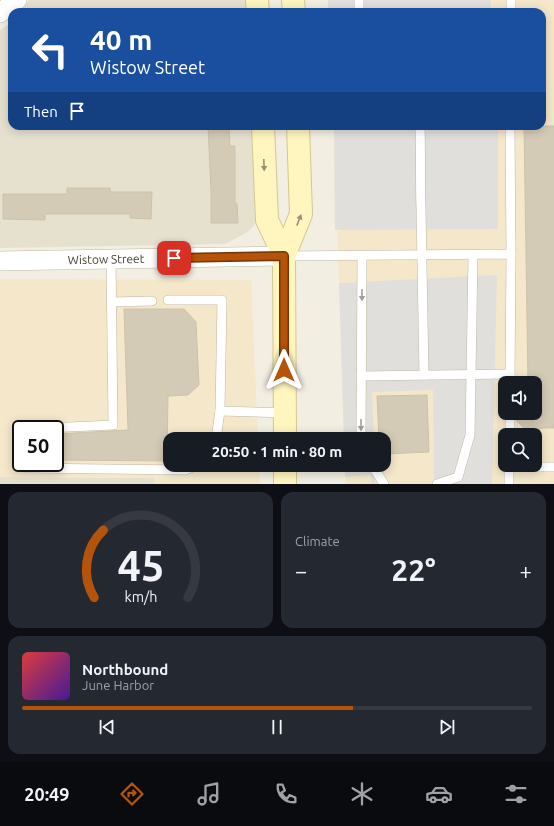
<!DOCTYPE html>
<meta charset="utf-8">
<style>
body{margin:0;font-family:Ubuntu,sans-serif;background:#242831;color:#f1f3f6;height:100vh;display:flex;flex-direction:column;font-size:15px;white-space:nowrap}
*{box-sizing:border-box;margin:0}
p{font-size:13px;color:#9ea1a6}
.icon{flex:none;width:22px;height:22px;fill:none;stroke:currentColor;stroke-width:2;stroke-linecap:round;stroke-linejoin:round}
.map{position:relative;height:484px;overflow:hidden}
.panel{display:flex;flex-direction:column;gap:8px;padding:8px;background:#0d0f14;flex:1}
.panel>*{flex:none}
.top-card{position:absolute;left:8px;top:8px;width:538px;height:122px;border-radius:12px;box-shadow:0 2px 10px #0003;background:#1a4fa0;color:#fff;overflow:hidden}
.controls{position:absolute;left:498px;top:376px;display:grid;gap:8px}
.controls a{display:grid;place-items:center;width:44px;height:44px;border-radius:8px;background:#171b24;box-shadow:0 2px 10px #0003;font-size:20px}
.speed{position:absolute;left:12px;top:420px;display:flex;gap:8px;font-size:20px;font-weight:700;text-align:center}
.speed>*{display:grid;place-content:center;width:52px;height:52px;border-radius:50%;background:#171b24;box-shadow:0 2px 10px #0003;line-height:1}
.speed .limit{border:2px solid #111;border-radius:6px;background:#fff;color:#111}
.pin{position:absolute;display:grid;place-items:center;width:34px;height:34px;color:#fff;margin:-17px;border-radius:8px;box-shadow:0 2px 6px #0006}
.me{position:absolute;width:44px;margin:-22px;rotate:0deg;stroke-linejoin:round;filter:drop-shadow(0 0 3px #0008)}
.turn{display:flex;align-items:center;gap:14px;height:84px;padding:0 16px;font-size:18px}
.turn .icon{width:52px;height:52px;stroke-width:2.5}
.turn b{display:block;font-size:28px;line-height:34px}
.then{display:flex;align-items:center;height:38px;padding:0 16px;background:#0003;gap:8px;font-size:15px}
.big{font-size:30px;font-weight:700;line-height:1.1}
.panel .tile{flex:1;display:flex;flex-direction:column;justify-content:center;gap:6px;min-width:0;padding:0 14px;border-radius:12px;background:#242831}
.panel .dial{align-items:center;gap:0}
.dial svg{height:104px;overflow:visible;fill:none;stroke:#363941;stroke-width:7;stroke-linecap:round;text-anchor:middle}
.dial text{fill:#f1f3f6;stroke:none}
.song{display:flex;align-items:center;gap:12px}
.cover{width:48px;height:48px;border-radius:6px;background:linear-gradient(135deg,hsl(0 70% 55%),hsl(260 70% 35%))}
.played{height:4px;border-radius:2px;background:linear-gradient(90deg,#b45309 65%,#363941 65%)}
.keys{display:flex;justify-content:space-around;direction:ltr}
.heat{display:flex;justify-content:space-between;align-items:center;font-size:22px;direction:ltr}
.panel .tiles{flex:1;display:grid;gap:8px;grid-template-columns:1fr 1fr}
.tile:last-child{grid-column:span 2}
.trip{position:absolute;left:163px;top:432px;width:228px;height:40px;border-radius:12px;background:#171b24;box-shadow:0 2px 10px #0003;font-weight:700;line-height:40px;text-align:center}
.tab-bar{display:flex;height:64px;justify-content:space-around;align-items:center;background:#090b0e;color:#9ea1a6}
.tab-bar .icon{width:28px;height:28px}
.tab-bar .on{color:#b45309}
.tab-bar b{font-size:18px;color:#f1f3f6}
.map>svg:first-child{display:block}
.residential{fill:#e6e1cf}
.commercial{fill:#f5e7ca;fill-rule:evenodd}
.parking{fill:#e1dfdb}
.building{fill:#d3cbb6;stroke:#cec3aa}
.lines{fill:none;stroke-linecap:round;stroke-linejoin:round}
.lane-casing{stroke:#bdb7a4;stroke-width:10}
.street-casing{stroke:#bdb7a4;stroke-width:20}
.secondary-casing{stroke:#d3c88f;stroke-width:24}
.lane{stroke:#fff;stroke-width:9}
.street{stroke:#fff;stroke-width:19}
.secondary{stroke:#fff5be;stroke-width:22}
.oneway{fill:#989071}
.oneway2{fill:#a19e98}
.route-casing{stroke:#753606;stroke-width:10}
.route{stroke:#b45309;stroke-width:7}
.labels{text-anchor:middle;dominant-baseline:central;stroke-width:3;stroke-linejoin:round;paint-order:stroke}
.street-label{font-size:12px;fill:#433e32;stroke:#fff}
</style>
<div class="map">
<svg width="554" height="484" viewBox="0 0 554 484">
<rect width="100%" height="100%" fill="#f2eee1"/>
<!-- residential -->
<g class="residential">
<polygon points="29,0 250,0 250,12 21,12"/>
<polygon points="12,22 12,126 253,126 255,224 248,232 225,244 0,248 0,30"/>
<polygon points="0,477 154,478 154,484 0,484"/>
</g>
<!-- commercial -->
<g class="commercial">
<path d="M329,0h225v484h-208l-1,-19h39v-26h-40l-10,-313h208v-114h-212zM505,383h30v30h-30zM505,435h30v30h-30z"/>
<path d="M0,279l251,1 7,159h-88v26h89l1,19h-106v-6l-154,-1zM21,429h34v34h-34z"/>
</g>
<!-- parking -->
<g class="parking">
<polygon points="328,0 491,0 490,12 328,12"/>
<polygon points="334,126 498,126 498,229 335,230"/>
<polygon points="497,275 492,484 434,484 433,390 372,392 374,439 344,439 339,283"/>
<polygon points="344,465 374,465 375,484 371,484 371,475 345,477"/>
</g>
<!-- building -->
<g class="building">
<polygon points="208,126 229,126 230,146 235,146 235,203 237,203 238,223 211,223 211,191"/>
<polygon points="524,126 554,126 554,428 542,428 531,435 516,420 526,413 535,413 535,383 528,383"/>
<polygon points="67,188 110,188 111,192 152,192 151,219 130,218 130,214 45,214 45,220 3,219 3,194 67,194"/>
<polygon points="124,309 184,309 196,322 199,385 188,395 168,396 167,461 55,460 55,434 128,430"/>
<polygon points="427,395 429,452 384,454 384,439 379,439 377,396"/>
</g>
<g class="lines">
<!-- lane casing -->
<g class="lane-casing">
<g id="lane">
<polyline points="359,12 359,0"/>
<polyline points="511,12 511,0"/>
<path d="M420,126c1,28 0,55 1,83 1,55 2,110 3,166"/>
<polyline points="510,126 511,254"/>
<polyline points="285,256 511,254 510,383"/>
<polyline points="168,300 222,300 220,411 285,413"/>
<polyline points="112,302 152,301"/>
<polyline points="361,376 510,374"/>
<polyline points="26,429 113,425 111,259"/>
<polyline points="510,435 510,413"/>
<polyline points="216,439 220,411"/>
<polyline points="361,439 362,256"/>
<polyline points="26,463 26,468 185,470 198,465"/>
<polyline points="372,465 384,484"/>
<polyline points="437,484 458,477 470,435 473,255"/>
<polyline points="509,484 509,467 554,467"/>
</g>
</g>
<!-- street casing -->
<g class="street-casing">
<g id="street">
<polyline points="0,13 17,0"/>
<polyline points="0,261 284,256"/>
</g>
</g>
<!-- secondary casing -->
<g class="secondary-casing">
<g id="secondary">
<polyline points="257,0 258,12"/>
<polyline points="293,0 294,12"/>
<polyline points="263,126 267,220 284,256"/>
<polyline points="285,439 284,256 301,214 298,126"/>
<polyline points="285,465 285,484"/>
</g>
</g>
<!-- lane -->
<use href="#lane" class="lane"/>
<!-- street -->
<use href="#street" class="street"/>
<!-- secondary -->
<use href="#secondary" class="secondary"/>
</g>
<!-- one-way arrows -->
<defs><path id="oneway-solid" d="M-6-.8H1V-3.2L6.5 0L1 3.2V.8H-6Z"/></defs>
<g class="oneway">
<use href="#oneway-solid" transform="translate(264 165) rotate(88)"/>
<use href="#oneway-solid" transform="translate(299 220) rotate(-69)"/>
</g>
<g class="oneway2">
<use href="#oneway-solid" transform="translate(362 295) rotate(90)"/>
<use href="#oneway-solid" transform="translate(361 425) rotate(90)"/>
</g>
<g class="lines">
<!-- route casing -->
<g class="route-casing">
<polyline id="route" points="174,258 284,256 284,370"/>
</g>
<!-- route -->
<use href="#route" class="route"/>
</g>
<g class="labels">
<!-- street labels -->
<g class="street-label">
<text transform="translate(106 259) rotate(-1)">Wistow Street</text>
</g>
</g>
</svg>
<div class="controls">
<a><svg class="icon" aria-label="sound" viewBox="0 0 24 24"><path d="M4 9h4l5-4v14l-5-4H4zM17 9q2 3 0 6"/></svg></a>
<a><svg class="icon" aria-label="search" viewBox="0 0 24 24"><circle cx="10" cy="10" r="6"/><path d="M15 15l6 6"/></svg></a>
</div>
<div class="speed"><div class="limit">50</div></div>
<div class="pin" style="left:174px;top:258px;background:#d93025"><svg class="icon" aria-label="arrive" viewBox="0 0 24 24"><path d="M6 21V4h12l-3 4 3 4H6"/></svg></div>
<svg class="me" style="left:284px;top:370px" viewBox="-20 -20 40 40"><path d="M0-17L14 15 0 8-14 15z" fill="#b45309" stroke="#fff" stroke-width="4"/></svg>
<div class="trip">20:50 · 1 min · 80 m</div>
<div class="top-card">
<div class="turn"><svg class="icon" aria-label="left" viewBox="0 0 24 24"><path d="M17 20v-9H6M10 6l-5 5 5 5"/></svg><div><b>40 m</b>Wistow Street</div></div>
<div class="then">Then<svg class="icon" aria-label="arrive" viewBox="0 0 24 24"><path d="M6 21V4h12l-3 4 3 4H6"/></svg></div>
</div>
</div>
<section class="panel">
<div class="tiles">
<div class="tile dial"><svg viewBox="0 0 100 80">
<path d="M14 69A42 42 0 1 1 86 69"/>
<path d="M14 69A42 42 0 0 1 21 17" stroke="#b45309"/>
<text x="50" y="56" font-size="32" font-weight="700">45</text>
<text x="50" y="72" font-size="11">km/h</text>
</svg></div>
<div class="tile"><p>Climate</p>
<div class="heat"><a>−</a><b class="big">22°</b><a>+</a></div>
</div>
<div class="tile">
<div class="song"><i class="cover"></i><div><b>Northbound</b><p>June Harbor</p></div></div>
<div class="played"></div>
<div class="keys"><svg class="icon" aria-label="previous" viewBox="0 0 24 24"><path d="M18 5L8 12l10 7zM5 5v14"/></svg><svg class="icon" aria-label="pause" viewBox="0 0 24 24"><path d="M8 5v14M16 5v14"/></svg><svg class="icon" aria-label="next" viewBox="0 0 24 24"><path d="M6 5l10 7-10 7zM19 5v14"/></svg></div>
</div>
</div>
</section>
<nav class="tab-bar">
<b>20:49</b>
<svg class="icon on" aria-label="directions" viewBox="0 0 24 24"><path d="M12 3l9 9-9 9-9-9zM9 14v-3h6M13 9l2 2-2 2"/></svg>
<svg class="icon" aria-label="music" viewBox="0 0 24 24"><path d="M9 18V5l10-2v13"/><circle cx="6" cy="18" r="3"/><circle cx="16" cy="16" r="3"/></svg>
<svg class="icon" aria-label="phone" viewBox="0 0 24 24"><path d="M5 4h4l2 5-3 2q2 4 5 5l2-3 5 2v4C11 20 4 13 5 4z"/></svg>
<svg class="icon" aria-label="climate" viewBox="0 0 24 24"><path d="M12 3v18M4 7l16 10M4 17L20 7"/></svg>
<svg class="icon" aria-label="car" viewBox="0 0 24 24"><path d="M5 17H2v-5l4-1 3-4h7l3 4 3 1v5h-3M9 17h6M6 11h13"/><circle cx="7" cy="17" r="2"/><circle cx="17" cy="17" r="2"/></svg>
<svg class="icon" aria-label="filters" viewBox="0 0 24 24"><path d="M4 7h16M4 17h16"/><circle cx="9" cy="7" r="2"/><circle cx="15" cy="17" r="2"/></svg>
</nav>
